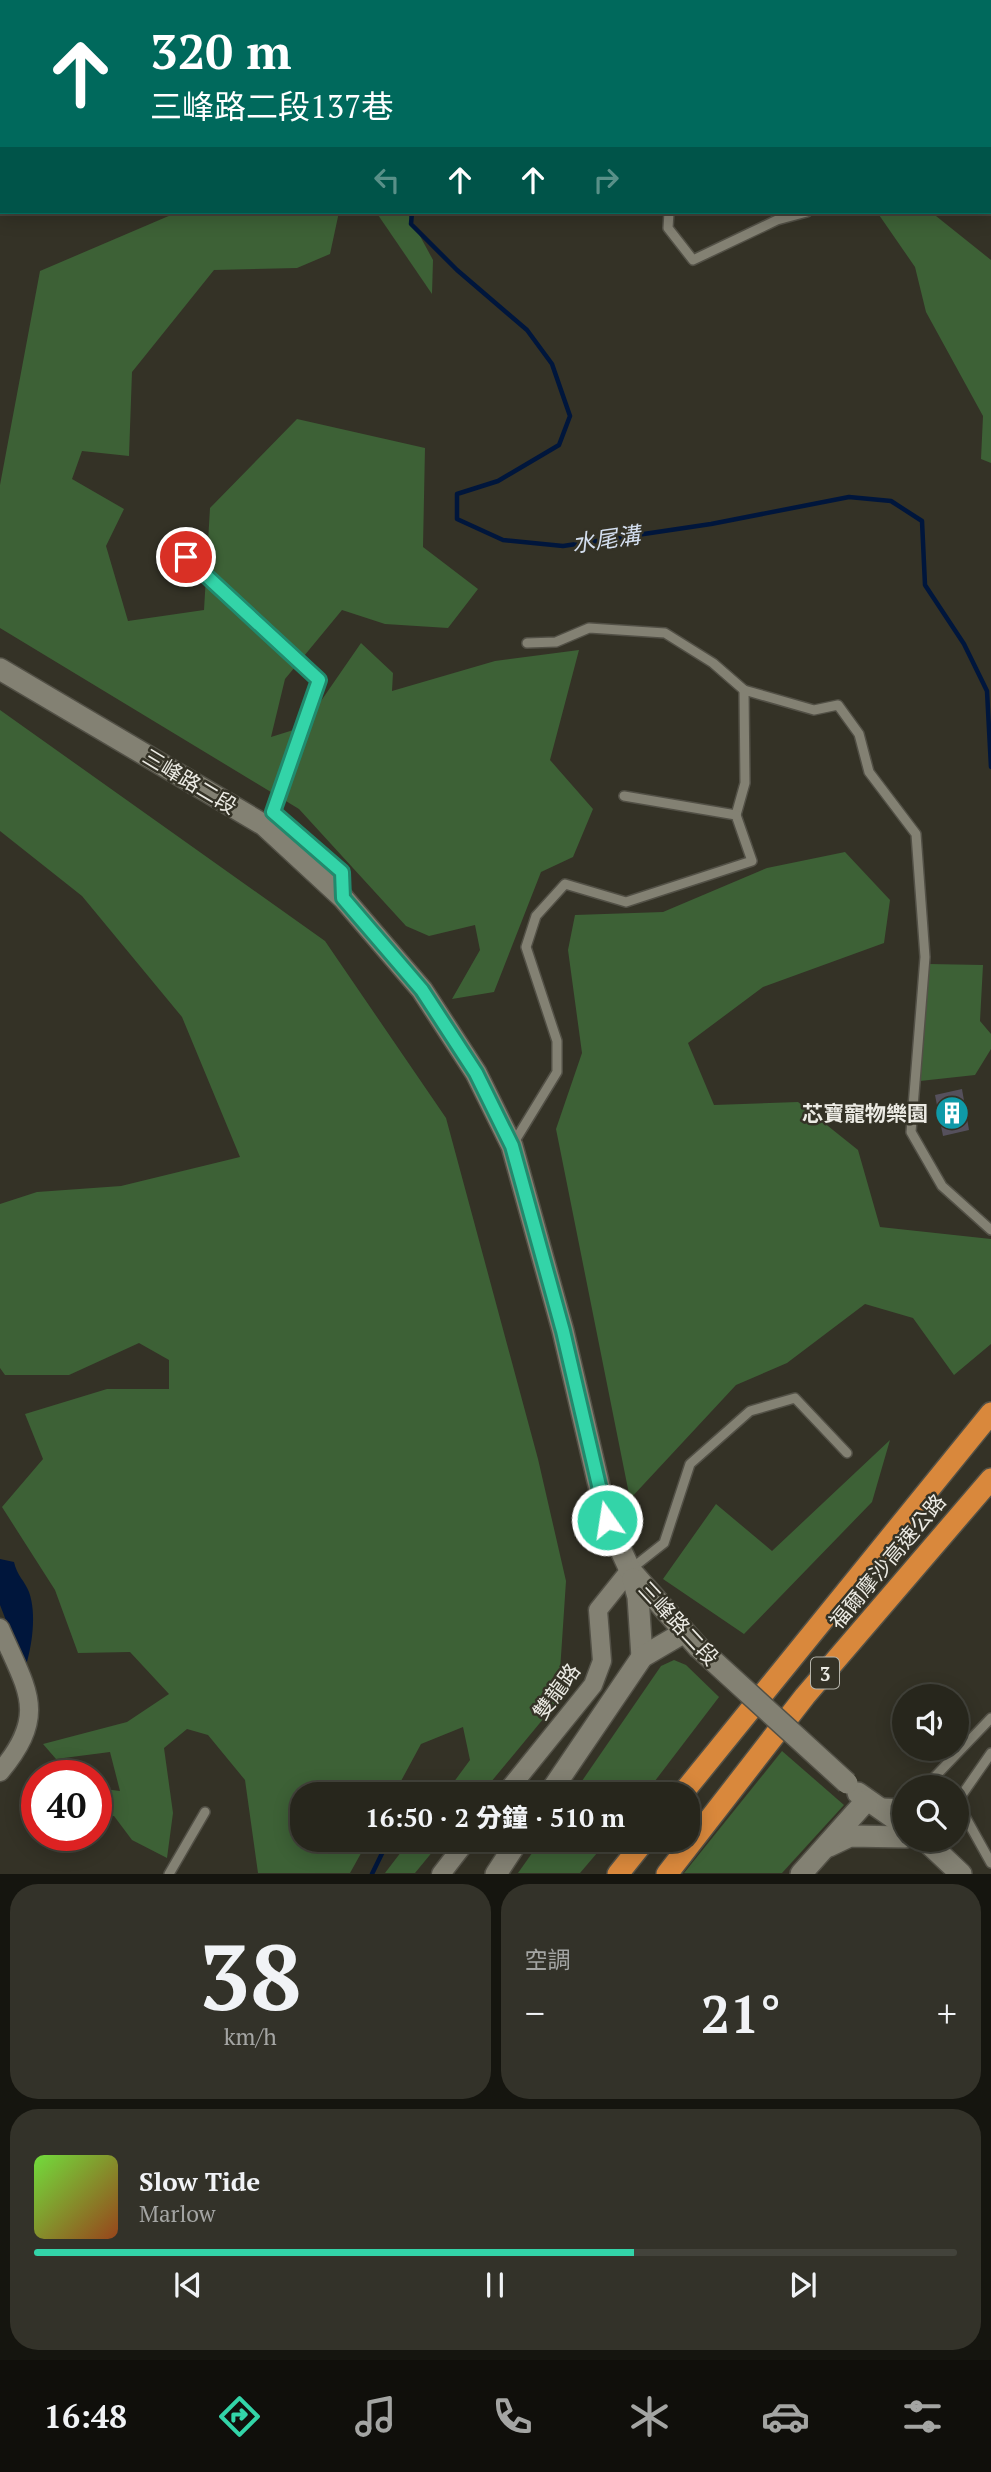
<!DOCTYPE html>
<html lang="zh-TW">
<meta charset="utf-8">
<style>
body{margin:0;font-family:"PT Serif","Noto Sans TC",serif;background:#333229;color:#f1f3f6;height:100vh;display:flex;flex-direction:column;font-size:26px;white-space:nowrap}
*{box-sizing:border-box;margin:0}
p{font-size:23px;color:#a4a5a3}
.icon{flex:none;width:38px;height:38px;fill:none;stroke:currentColor;stroke-width:2;stroke-linecap:round;stroke-linejoin:round}
.map{position:relative;height:1874px;overflow:hidden}
.details{display:flex;flex-direction:column;gap:10px;padding:10px;background:#15150f;flex:1}
.details>*{flex:none}
.banner{position:absolute;left:0px;top:0px;width:992px;height:214px;box-shadow:0 4px 18px #0003,0 0 0 2px #43433b;background:#00695c;color:#fff;overflow:hidden}
.controls{position:absolute;left:892px;top:1684px;display:grid;gap:14px}
.controls a{display:grid;place-items:center;width:77px;height:77px;border-radius:50%;background:#27261c;box-shadow:0 4px 18px #0003,0 0 0 2px #43433b;font-size:35px}
.speed{position:absolute;left:21px;top:1760px;display:flex;gap:14px;font-size:35px;font-weight:700;text-align:center}
.speed>*{display:grid;place-content:center;width:91px;height:91px;border-radius:50%;background:#27261c;box-shadow:0 4px 18px #0003,0 0 0 2px #43433b;line-height:1}
.speed .limit{border:10px solid #d22;background:#fff;color:#111}
.pin{position:absolute;display:grid;place-items:center;width:60px;height:60px;color:#fff;margin:-30px;border:4px solid #fff;border-radius:50%;box-shadow:0 2px 7px #0007}
.me{position:absolute;width:77px;margin:-38px;rotate:347deg;stroke-linejoin:round;filter:drop-shadow(0 0 5px #0008)}
.turn{display:flex;align-items:center;gap:24px;height:147px;padding:0 35px;font-size:32px}
.turn .icon{width:91px;height:91px;stroke-width:2.5}
.turn b{display:block;font-size:49px;line-height:60px}
.lanes{display:flex;align-items:center;height:66px;padding:0 35px;background:#0003;justify-content:center;gap:35px;direction:ltr}
.lanes .off{opacity:.35}
.big{font-size:52px;font-weight:800;line-height:1.1}
.details .card{flex:1;display:flex;flex-direction:column;justify-content:center;gap:10px;min-width:0;padding:0 24px;border-radius:28px;background:#333229}
.details .dial{align-items:center;gap:0}
.dial b{font-size:91px;line-height:1}
.song{display:flex;align-items:center;gap:21px}
.cover{width:84px;height:84px;border-radius:10px;background:linear-gradient(135deg,hsl(100 70% 55%),hsl(20 70% 35%))}
.played{height:7px;border-radius:4px;background:linear-gradient(90deg,#33d4a8 65%,#43433b 65%)}
.keys{display:flex;justify-content:space-around;direction:ltr}
.heat{display:flex;justify-content:space-between;align-items:center;font-size:38px;direction:ltr}
.details .tiles{flex:1;display:grid;gap:10px;grid-template-columns:1fr 1fr}
.card:last-child{grid-column:span 2}
.trip{position:absolute;left:290px;top:1782px;width:410px;height:70px;border-radius:28px;background:#27261c;box-shadow:0 4px 18px #0003,0 0 0 2px #43433b;font-weight:800;line-height:70px;text-align:center}
.tabs{display:flex;height:112px;justify-content:space-around;align-items:center;background:#100f0b;color:#a4a5a3}
.tabs .icon{width:49px;height:49px}
.tabs .selected{color:#33d4a8}
.tabs b{font-size:32px;color:#f1f3f6}
.map>svg:first-child{display:block}
.green{fill:#3d6136}
.water{fill:#00163c}
.lines{fill:none;stroke-linecap:round;stroke-linejoin:round}
.stream{stroke:#00163c;stroke-width:4.5}
.building{fill:#55505c}
.service-casing{stroke:#525046;stroke-width:12}
.minor-casing{stroke:#525046;stroke-width:21}
.tertiary-casing{stroke:#525046;stroke-width:24}
.motorway-casing{stroke:#525046;stroke-width:24}
.service{stroke:#838173;stroke-width:9}
.minor{stroke:#838173;stroke-width:18}
.tertiary{stroke:#838173;stroke-width:21}
.motorway{stroke:#d9883c;stroke-width:21}
.tertiary-bridge-casing{stroke:#525046;stroke-width:24;stroke-linecap:butt}
.tertiary-bridge{stroke:#838173;stroke-width:21}
.route-casing{stroke:#218a6d;stroke-width:18}
.route{stroke:#33d4a8;stroke-width:12}
.labels{text-anchor:middle;dominant-baseline:central;stroke-width:5;stroke-linejoin:round;paint-order:stroke}
.shield{fill:#343226;stroke:#b5b4ab;stroke-width:2}
.shield-label{font-size:19px;font-weight:bold;fill:#ecebe4}
.street-label{font-size:21px;fill:#ecebe4;stroke:#343226}
.poi-label{font-size:21px;font-weight:bold;fill:#ecebe4;stroke:#343226;text-anchor:end}
.water-label{font-size:23px;font-style:italic;fill:#d3deee;stroke:#343226}
</style>
<div class="map">
<svg width="991" height="1874" viewBox="0 0 991 1874">
<rect width="100%" height="100%" fill="#343226"/>
<!-- green -->
<g class="green">
<polygon points="178,212 339,212 330,254 297,268 214,270 132,372 129,456 82,451 72,479 124,509 106,546 128,621 204,610 210,508 297,419 425,448 423,547 478,589 448,628 385,624 342,610 285,679 271,737 303,727 361,643 393,673 392,691 495,661 579,650 550,760 593,809 573,857 541,872 494,992 452,999 480,950 475,925 429,936 406,926 299,809 0,628 0,485 40,271"/>
<polygon points="376,212 407,212 433,260 432,294"/>
<polygon points="877,212 936,216 991,260 991,463 981,459 983,416 926,312 915,267"/>
<polygon points="0,710 325,941 446,1118 538,1459 566,1581 558,1701 481,1794 445,1794 470,1760 463,1727 421,1744 394,1794 303,1794 303,1839 369,1839 350,1873 258,1873 245,1780 208,1735 187,1729 164,1748 173,1813 167,1858 132,1840 114,1816 96,1816 96,1788 120,1791 110,1752 56,1759 43,1744 127,1722 169,1694 130,1652 78,1653 55,1590 2,1507 43,1459 25,1414 107,1389 169,1389 169,1360 139,1343 69,1375 5,1375 0,1368 0,1204 37,1192 121,1186 240,1157 182,1017 82,896 0,831"/>
<polygon points="845,852 890,900 884,943 763,987 688,1043 714,1105 798,1102 858,1150 880,1227 991,1239 991,1344 954,1375 913,1318 865,1304 787,1363 736,1385 630,1499 556,1129 582,1053 568,950 575,915 663,912 767,868"/>
<polygon points="929,964 983,965 980,1021 991,1034 991,1049 975,1075 920,1081"/>
<polygon points="890,1440 872,1502 744,1634 663,1579 716,1504 772,1551"/>
<polygon points="674,1660 686,1665 719,1697 645,1794 573,1794 661,1666"/>
<polygon points="782,1751 844,1805 782,1873 684,1873"/>
<polygon points="411,1839 443,1839 415,1873 385,1873"/>
<polygon points="542,1839 609,1839 580,1873 518,1873"/>
</g>
<!-- water -->
<path class="water" d="M0,1559l14,3c3,14 11,19 15,30 8,22 3,55 -4,77l-25,-64z"/>
<g class="lines">
<!-- stream -->
<g class="stream">
<polyline points="508,2 509,0"/>
<polyline points="412,212 411,224 457,270 527,330 552,364 570,416 559,445 498,481 457,494 457,519 503,540 563,546 711,524 849,497 891,501 922,521 925,585 964,644 987,691 991,767"/>
<polyline points="372,1874 389,1839"/>
</g>
</g>
<!-- building -->
<polygon class="building" points="962,1089 969,1130 943,1136 935,1095"/>
<g class="lines">
<!-- service casing -->
<g class="service-casing">
<g id="service">
<polyline points="650,2 650,0"/>
<polyline points="990,199 991,200"/>
<polyline points="669,212 668,228 693,260 777,220 807,212"/>
<polyline points="186,557 319,680 273,812 342,872 343,893"/>
<polyline points="527,643 556,642 589,628 665,633 713,663 744,690"/>
<polyline points="736,815 745,783 744,690 814,710 838,705 859,734 869,772 916,834 925,957 911,1132 942,1186 991,1230"/>
<polyline points="513,1144 557,1072 557,1041 526,947 536,916 565,884 626,902 752,861 736,815 624,796"/>
<polyline points="631,1569 664,1543 690,1464 750,1411 795,1398 847,1453"/>
<polyline points="991,1753 957,1802 991,1863"/>
<polyline points="925,1787 991,1718"/>
<polyline points="882,1803 905,1804"/>
<polyline points="169,1874 205,1812"/>
</g>
</g>
<!-- minor casing -->
<g class="minor-casing">
<g id="minor">
<path d="M0,1628c27,63 49,85 0,144"/>
<polyline points="505,1794 593,1685 602,1661 598,1610 630,1570"/>
<polyline points="441,1874 468,1839"/>
</g>
</g>
<!-- tertiary casing -->
<g class="tertiary-casing">
<g id="tertiary">
<polyline points="0,669 264,825 343,898 422,990 476,1073 512,1146 563,1331 607,1520 630,1570 698,1647"/>
<polyline points="633,1579 638,1597 642,1657"/>
<polyline points="858,1793 905,1826"/>
<polyline points="549,1794 642,1657 683,1633"/>
<polyline points="924,1839 961,1874"/>
<polyline points="829,1846 850,1836 905,1837"/>
<polyline points="496,1874 519,1839"/>
<polyline points="801,1874 866,1801"/>
</g>
</g>
<!-- motorway casing -->
<g class="motorway-casing">
<g id="motorway">
<polyline points="682,1794 991,1413"/>
<polyline points="618,1874 646,1839"/>
<polyline points="667,1874 805,1696 991,1479"/>
</g>
</g>
<!-- service -->
<use href="#service" class="service"/>
<!-- minor -->
<use href="#minor" class="minor"/>
<!-- tertiary -->
<use href="#tertiary" class="tertiary"/>
<!-- motorway -->
<use href="#motorway" class="motorway"/>
<!-- tertiary-bridge casing -->
<g class="tertiary-bridge-casing">
<polyline id="tertiary-bridge" points="698,1647 847,1783"/>
</g>
<!-- tertiary-bridge -->
<use href="#tertiary-bridge" class="tertiary-bridge"/>
</g>
<g class="lines">
<!-- route casing -->
<g class="route-casing">
<polyline id="route" points="186,557 319,680 273,812 342,872 343,898 422,990 476,1073 512,1146 563,1331 607,1520"/>
</g>
<!-- route -->
<use href="#route" class="route"/>
</g>
<!-- icons -->
<defs>
<g id="building-disc" transform="scale(1.75)"><circle r="9.5" fill="#0f9aa8" stroke="#343226"/><path d="M-4-6H4V6H1V3H-1V6H-4ZM-2.5-4.3h1.7v1.8h-1.7ZM.8-4.3h1.7v1.8H.8ZM-2.5-1h1.7V.8h-1.7ZM.8-1h1.7V.8H.8Z" fill="#fff"/></g>
</defs>
<g fill-rule="evenodd">
<use href="#building-disc" x="952" y="1113"/>
</g>
<g class="labels">
<!-- shield labels -->
<rect class="shield" x="811" y="1657.5" width="28" height="31" rx="5"/>
<g class="shield-label">
<text x="825" y="1673">3</text>
</g>
<!-- street labels -->
<g class="street-label">
<text transform="translate(190 781) rotate(31)">三峰路二段</text>
<text transform="translate(887 1561) rotate(-50)">福爾摩沙高速公路</text>
<text transform="translate(679 1623) rotate(47)">三峰路二段</text>
<text transform="translate(556 1691) rotate(-54)">雙龍路</text>
</g>
<!-- poi labels -->
<g class="poi-label">
<text x="928" y="1113">芯寶寵物樂園</text>
</g>
<!-- water labels -->
<g class="water-label">
<text transform="translate(606 539) rotate(-8)">水尾溝</text>
</g>
</g>
</svg>
<div class="controls">
<a><svg class="icon" aria-label="sound" viewBox="0 0 24 24"><path d="M4 9h4l5-4v14l-5-4H4zM17 9q2 3 0 6"/></svg></a>
<a><svg class="icon" aria-label="search" viewBox="0 0 24 24"><circle cx="10" cy="10" r="6"/><path d="M15 15l6 6"/></svg></a>
</div>
<div class="speed"><div class="limit">40</div></div>
<div class="pin" style="left:186px;top:557px;background:#d93025"><svg class="icon" aria-label="arrive" viewBox="0 0 24 24"><path d="M6 21V4h12l-3 4 3 4H6"/></svg></div>
<svg class="me" style="left:607px;top:1520px" viewBox="-20 -20 40 40"><circle r="17" fill="#33d4a8" stroke="#fff" stroke-width="3"/><path d="M0-11L8 9 0 5-8 9z" fill="#fff"/></svg>
<div class="trip">16:50 · 2 分鐘 · 510 m</div>
<div class="banner">
<div class="turn"><svg class="icon" aria-label="ahead" viewBox="0 0 24 24"><path d="M12 20V5M6 11l6-6 6 6"/></svg><div><b>320 m</b>三峰路二段137巷</div></div>
<div class="lanes"><svg class="icon off" aria-label="left" viewBox="0 0 24 24"><path d="M17 20v-9H6M10 6l-5 5 5 5"/></svg><svg class="icon" aria-label="ahead" viewBox="0 0 24 24"><path d="M12 20V5M6 11l6-6 6 6"/></svg><svg class="icon" aria-label="ahead" viewBox="0 0 24 24"><path d="M12 20V5M6 11l6-6 6 6"/></svg><svg class="icon off" aria-label="right" viewBox="0 0 24 24"><path d="M7 20v-9h11M14 6l5 5-5 5"/></svg></div>
</div>
</div>
<section class="details">
<div class="tiles">
<div class="card dial"><b>38</b><p>km/h</p></div>
<div class="card"><p>空調</p>
<div class="heat"><a>−</a><b class="big">21°</b><a>+</a></div>
</div>
<div class="card">
<div class="song"><i class="cover"></i><div><b>Slow Tide</b><p>Marlow</p></div></div>
<div class="played"></div>
<div class="keys"><svg class="icon" aria-label="previous" viewBox="0 0 24 24"><path d="M18 5L8 12l10 7zM5 5v14"/></svg><svg class="icon" aria-label="pause" viewBox="0 0 24 24"><path d="M8 5v14M16 5v14"/></svg><svg class="icon" aria-label="next" viewBox="0 0 24 24"><path d="M6 5l10 7-10 7zM19 5v14"/></svg></div>
</div>
</div>
</section>
<nav class="tabs">
<b>16:48</b>
<svg class="icon selected" aria-label="directions" viewBox="0 0 24 24"><path d="M12 3l9 9-9 9-9-9zM9 14v-3h6M13 9l2 2-2 2"/></svg>
<svg class="icon" aria-label="music" viewBox="0 0 24 24"><path d="M9 18V5l10-2v13"/><circle cx="6" cy="18" r="3"/><circle cx="16" cy="16" r="3"/></svg>
<svg class="icon" aria-label="phone" viewBox="0 0 24 24"><path d="M5 4h4l2 5-3 2q2 4 5 5l2-3 5 2v4C11 20 4 13 5 4z"/></svg>
<svg class="icon" aria-label="climate" viewBox="0 0 24 24"><path d="M12 3v18M4 7l16 10M4 17L20 7"/></svg>
<svg class="icon" aria-label="car" viewBox="0 0 24 24"><path d="M5 17H2v-5l4-1 3-4h7l3 4 3 1v5h-3M9 17h6M6 11h13"/><circle cx="7" cy="17" r="2"/><circle cx="17" cy="17" r="2"/></svg>
<svg class="icon" aria-label="filters" viewBox="0 0 24 24"><path d="M4 7h16M4 17h16"/><circle cx="9" cy="7" r="2"/><circle cx="15" cy="17" r="2"/></svg>
</nav>
